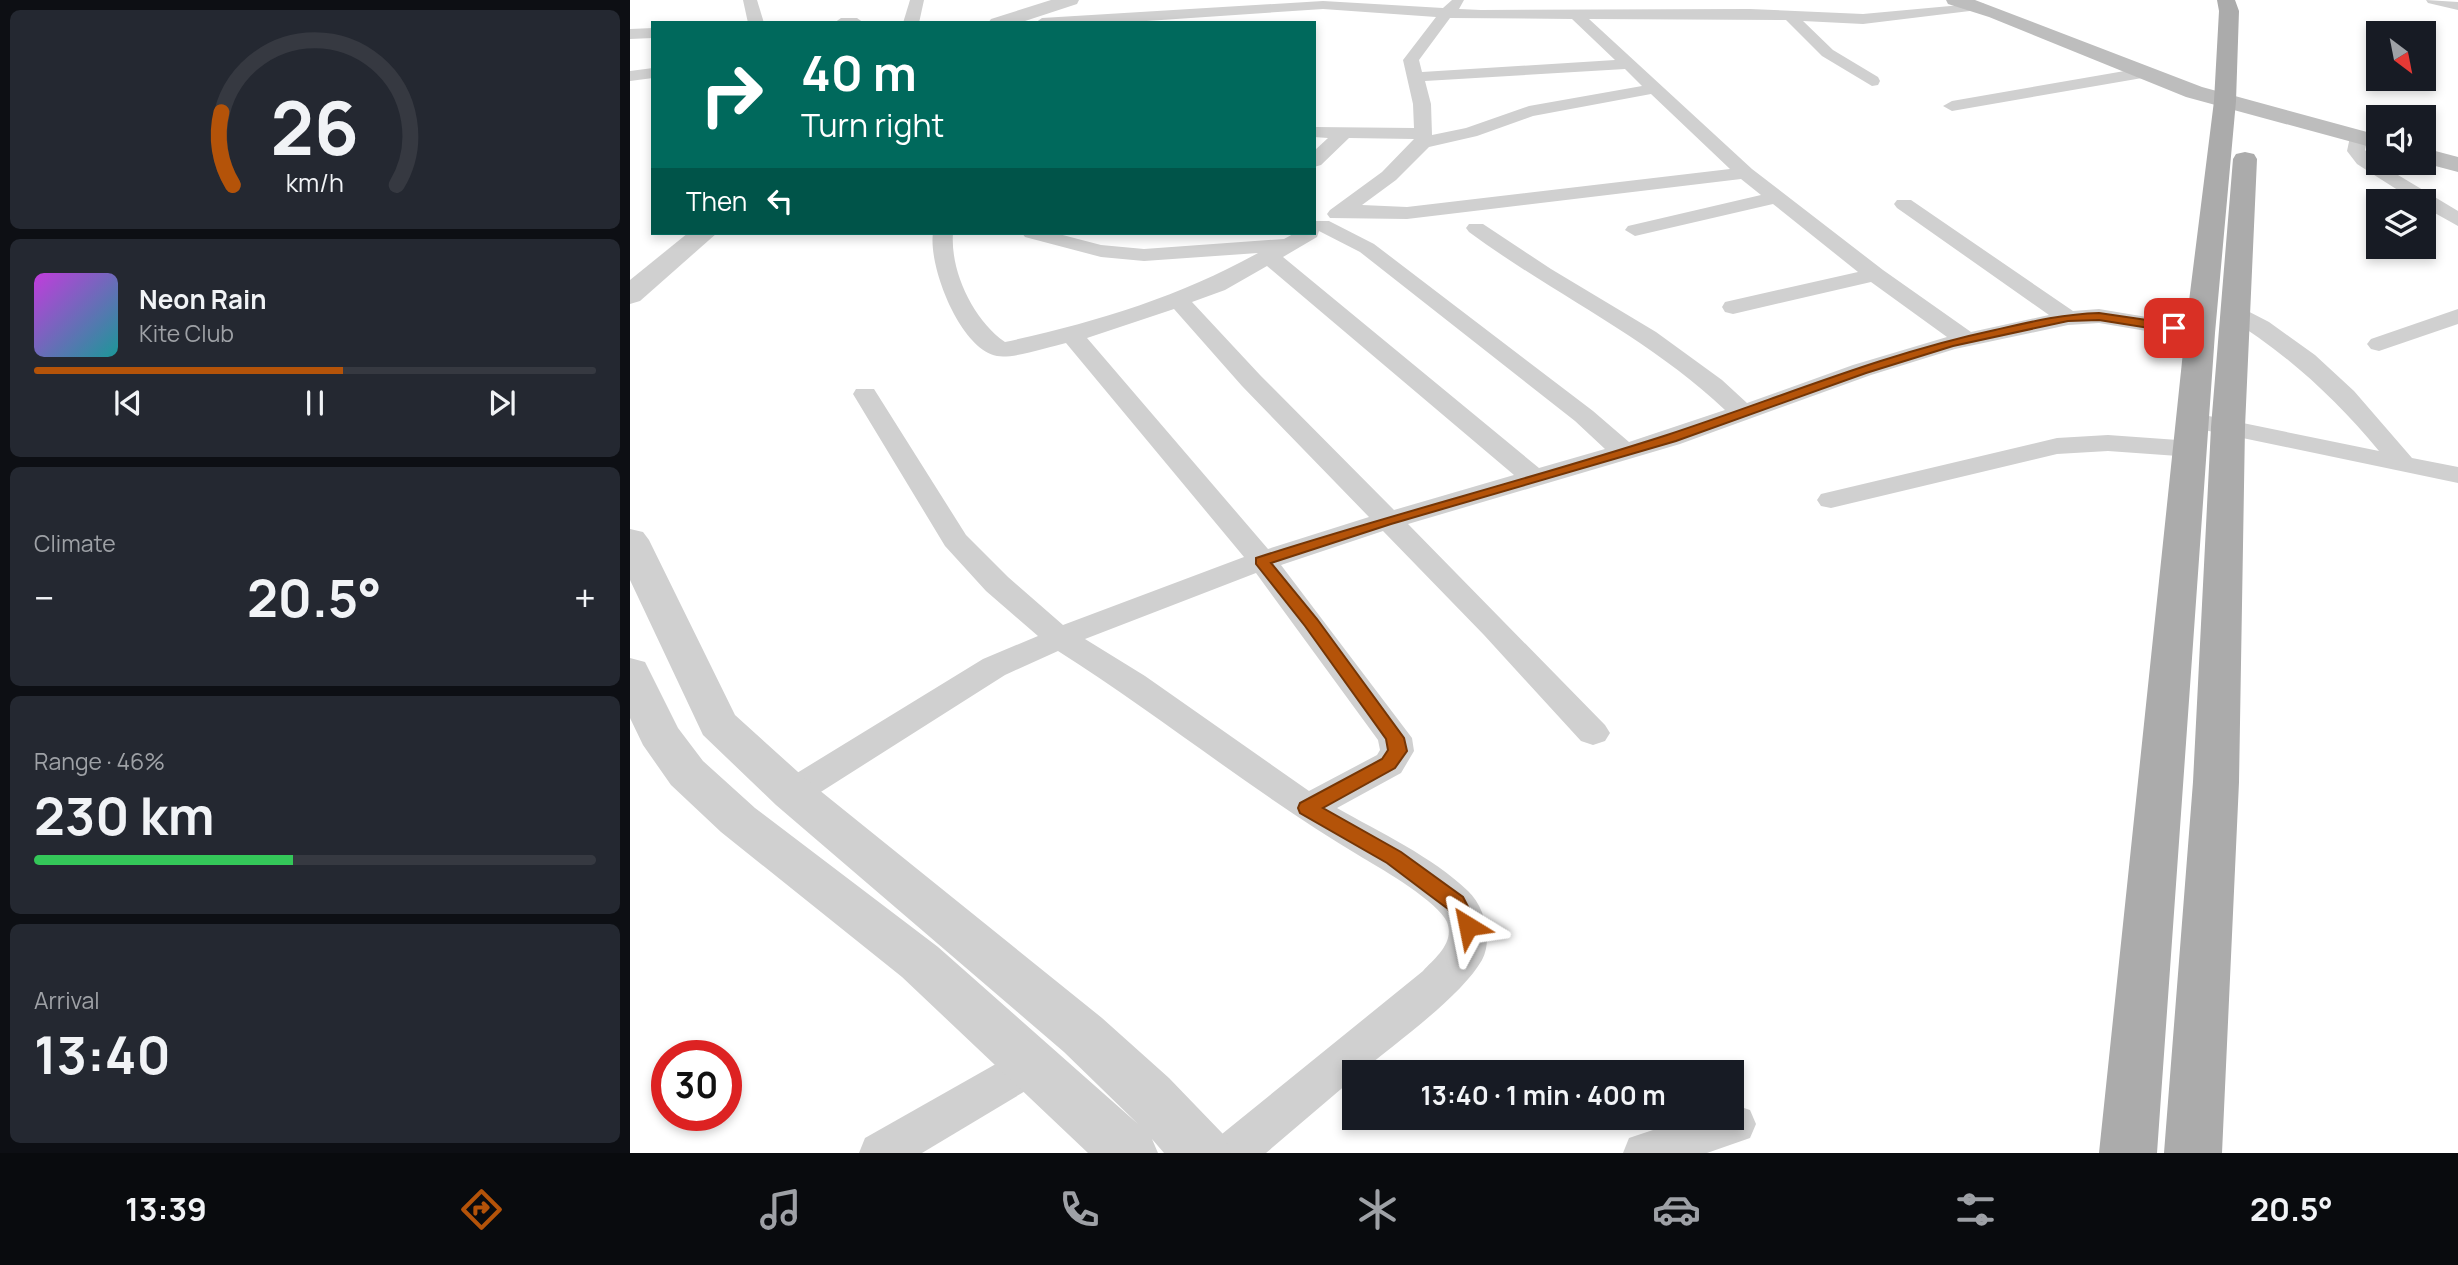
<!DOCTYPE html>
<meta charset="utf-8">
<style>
body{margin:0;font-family:Manrope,sans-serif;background:#242831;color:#f1f3f6;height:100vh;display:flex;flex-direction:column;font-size:26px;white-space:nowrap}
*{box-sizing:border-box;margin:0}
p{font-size:23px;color:#9ea1a6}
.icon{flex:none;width:38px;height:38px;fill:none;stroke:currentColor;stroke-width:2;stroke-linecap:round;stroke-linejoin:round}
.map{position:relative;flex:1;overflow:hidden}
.side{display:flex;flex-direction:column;gap:10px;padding:10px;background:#0d0f14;width:630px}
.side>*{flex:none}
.guide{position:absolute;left:21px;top:21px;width:665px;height:214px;border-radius:0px;box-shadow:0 4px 10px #0003;background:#00695c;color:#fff;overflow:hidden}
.needle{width:46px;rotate:148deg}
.fabs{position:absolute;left:1736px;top:21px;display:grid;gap:14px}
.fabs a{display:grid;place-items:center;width:70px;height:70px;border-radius:0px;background:#171b24;box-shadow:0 4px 10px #0003;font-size:35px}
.speed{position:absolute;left:21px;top:1040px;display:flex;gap:14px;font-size:35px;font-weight:700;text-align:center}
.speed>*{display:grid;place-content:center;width:91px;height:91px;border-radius:50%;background:#171b24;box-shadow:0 4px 10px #0003;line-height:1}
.speed .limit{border:10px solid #d22;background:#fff;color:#111}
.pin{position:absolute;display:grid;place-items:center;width:60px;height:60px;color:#fff;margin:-30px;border-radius:14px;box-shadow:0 4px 10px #0006}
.me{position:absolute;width:77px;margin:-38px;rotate:325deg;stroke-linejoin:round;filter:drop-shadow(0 0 5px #0008)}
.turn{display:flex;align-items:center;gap:24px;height:147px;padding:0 35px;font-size:32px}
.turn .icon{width:91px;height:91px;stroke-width:2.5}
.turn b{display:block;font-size:49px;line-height:60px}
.then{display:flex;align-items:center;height:66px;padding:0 35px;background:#0003;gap:14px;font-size:26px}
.big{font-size:52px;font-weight:700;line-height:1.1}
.side .card{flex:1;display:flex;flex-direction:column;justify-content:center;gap:10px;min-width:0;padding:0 24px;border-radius:10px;background:#242831}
.side .dial{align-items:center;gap:0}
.dial svg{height:182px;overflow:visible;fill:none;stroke:#363941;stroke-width:7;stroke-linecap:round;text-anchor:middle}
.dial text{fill:#f1f3f6;stroke:none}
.song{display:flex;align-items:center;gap:21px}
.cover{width:84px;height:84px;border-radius:10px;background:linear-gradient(135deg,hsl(290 70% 55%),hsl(180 70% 35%))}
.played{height:7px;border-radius:4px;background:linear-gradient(90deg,#b45309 55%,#363941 55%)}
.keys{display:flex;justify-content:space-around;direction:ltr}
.heat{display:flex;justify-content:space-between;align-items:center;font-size:38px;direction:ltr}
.charge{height:10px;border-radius:5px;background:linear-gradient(90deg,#34c759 46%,#363941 0)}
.trip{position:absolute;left:712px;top:1060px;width:402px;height:70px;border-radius:0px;background:#171b24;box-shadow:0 4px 10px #0003;font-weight:700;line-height:70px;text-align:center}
.dock{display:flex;height:112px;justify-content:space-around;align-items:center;background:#090b0e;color:#9ea1a6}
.dock .icon{width:49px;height:49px}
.dock .selected{color:#b45309}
.dock b{font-size:32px;color:#f1f3f6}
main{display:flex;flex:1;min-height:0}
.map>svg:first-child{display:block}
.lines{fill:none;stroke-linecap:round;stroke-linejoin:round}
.minor{fill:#d0d0d0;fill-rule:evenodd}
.tertiary{fill:#d0d0d0;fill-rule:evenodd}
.secondary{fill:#bdbdbd;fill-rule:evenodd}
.primary{fill:#ababab;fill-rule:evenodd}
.route{fill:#b45309;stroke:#753606;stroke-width:2}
</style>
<main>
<section class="side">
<div class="card dial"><svg viewBox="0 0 100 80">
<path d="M14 69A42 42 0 1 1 86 69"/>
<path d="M14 69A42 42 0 0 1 9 37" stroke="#b45309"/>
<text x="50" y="56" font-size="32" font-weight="700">26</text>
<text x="50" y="72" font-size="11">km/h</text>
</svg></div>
<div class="card">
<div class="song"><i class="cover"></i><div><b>Neon Rain</b><p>Kite Club</p></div></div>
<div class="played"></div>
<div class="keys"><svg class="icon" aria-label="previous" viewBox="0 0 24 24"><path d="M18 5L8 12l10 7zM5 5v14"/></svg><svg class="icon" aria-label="pause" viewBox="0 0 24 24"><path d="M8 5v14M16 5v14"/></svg><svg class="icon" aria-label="next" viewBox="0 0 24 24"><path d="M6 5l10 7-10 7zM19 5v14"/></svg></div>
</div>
<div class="card"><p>Climate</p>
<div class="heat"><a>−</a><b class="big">20.5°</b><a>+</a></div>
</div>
<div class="card"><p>Range · 46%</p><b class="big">230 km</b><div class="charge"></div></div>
<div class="card"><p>Arrival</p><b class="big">13:40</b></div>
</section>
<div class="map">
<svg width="1828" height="1153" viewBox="0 0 1828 1153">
<rect width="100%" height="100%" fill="#fff"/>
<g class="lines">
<!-- minor -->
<g class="minor">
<polygon points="113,0 127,0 134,23 118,23"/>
<polygon points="280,0 294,0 289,23 273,23"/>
<path d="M822,0h12l-5,9 22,1 269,-1 113,5 120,-11 2,3 -7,4 -115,14 -60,-3 30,29 45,27 2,4 -2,4 -6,1 -50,-30 -36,-36 -197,-1 163,150 131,101 88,62 78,-17 -152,-107 -3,-4 3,-4h14l162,111 26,-2 101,17 8,2 4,5 -4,5 -8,2 -101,-17 -31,2 -113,24 -84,26 -191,69 -272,80 197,201 5,8 -5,8 -12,4 -12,-4 -97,-106 -101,-104 -102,34 131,173 2,13 -13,22 -64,35c42,24 96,49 131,83 17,16 25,48 14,69 -21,37 -88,84 -122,113h-6v5l-88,75h-55l6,-15 206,-167c12,-13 32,-28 24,-49 -9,-20 -63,-52 -84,-64 -106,-63 -201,-141 -305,-207l-53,24 -200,127 -13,4 -13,-4 -5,-9 5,-9 204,-125 55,-23 -52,-45 -41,-45 -92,-152 3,-5h18l92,146 42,42 55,48 181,-68 -178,-214c-17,4 -53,16 -69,13 -37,-7 -69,-90 -64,-123h20c-3,38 20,87 52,109 88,-19 174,-45 253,-89l-114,8 -43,-4 -76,-20 -3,-4h33l46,12 43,4 140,-10 11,-6h19l1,-12h14l45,23 219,167 36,31 96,-32c-76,-72 -172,-116 -256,-178l-3,-4 3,-4h14l68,45 105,63 66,48 25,23 106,-38 94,-28 -76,-55 -138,32 -8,-2 -3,-5 3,-5 133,-30 -85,-68 -138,32 -10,-6 3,-4 133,-31 -20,-16 -334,40 -77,-1 -3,-4 3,-4 52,-38 32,-33 -65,-1 -28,27 -7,2v-16l14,-13 -14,-1v-10l100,1 -1,-24 -10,-44 33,-43 -113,-8 -206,14h-82l7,-5 281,-17 120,7zM820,18l122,1 43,41 -193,12 -3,-12zM995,69l17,17 -113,20 -63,22 -34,7 -1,-31 -6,-23zM1021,94l79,75 -323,38 -45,-2 34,-25 33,-33 48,-11 56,-20zM689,231l41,21 215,169 30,28 -66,19 -256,-211 34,-20zM637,266l247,209 -120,35 -134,-135 -68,-73 33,-12zM544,309l68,77 127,131 -101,32 -181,-211zM626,573l122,167 2,10 -3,5 -68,36 -164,-115 -60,-37z"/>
<polygon points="1796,0 1828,2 1828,10 1798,3"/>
<polygon points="211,18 227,18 234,23 204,23"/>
<polygon points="23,28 23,38 0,39 0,29"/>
<polygon points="23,68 23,78 0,81 0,71"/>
<polygon points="1512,68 1520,73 1518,77 1322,111 1313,106 1322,101"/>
<polygon points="1729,132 1738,137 1735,150 1748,163 1828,211 1828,226 1794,207 1794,201 1785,201 1727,164 1717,151 1720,137"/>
<path d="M1604,304l35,18 46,33 39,36 58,67 46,9v16l-273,-57 -4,-5 4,-5 9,-3 185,38c-45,-54 -93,-98 -153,-135l-3,-5z"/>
<polygon points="1828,309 1828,324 1749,351 1741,349 1737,344 1741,339"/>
<polygon points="1478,435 1562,441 1571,443 1575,449 1571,455 1562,457 1478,451 1427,454 1201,508 1191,506 1187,500 1191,494 1427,438"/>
<polygon points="402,1046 417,1052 423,1065 417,1078 292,1153 229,1153 235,1138 387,1052"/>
<polygon points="1102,1104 1120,1110 1126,1124 1120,1138 1077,1153 993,1153 999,1138 1059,1118 1102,1118"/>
</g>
<!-- tertiary -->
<g class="tertiary">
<polygon points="421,0 449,0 447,4 389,23 358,23 361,19"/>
<polygon points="58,233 87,233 10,301 0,304 0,280"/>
<polygon points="0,529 13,532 19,540 105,715 178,781 472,1018 539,1078 593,1134 601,1153 534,1153 522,1139 528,1153 458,1153 272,977 91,832 41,785 13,745 0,718 0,658 15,662 48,728 73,761 125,808 308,947 508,1124 434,1052 146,805 73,735 0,580"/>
</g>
<!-- secondary -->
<g class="secondary">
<polygon points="1316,0 1345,0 1572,87 1748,135 1748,149 1556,97 1359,17 1318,4"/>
<polygon points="1794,148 1828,157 1828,172 1794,163"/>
</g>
<!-- primary -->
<g class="primary">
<polygon points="1587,0 1605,0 1609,11 1606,101 1585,333 1527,1153 1469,1153 1555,333 1584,101 1589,11"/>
<polygon points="1615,152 1624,154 1627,159 1615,427 1609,782 1592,1153 1534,1153 1563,782 1581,427 1603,159 1606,154"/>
</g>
</g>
<!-- route -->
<path class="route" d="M1469,313l75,11 7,4 -7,4 -75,-12 -31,1 -115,25 -87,27 -190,68 -285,83 -120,39 46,56 87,119 3,13 -12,17 -72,40 78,44 62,45 15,29 -3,6 -7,2 -7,-2 -13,-23 -20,-15 -41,-31 -87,-50 -2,-5 2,-5 82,-44 6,-9 -2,-11 -81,-113 -49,-62v-6c136,-44 275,-79 411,-123 110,-36 215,-81 328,-105 35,-8 68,-16 104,-17z"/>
</svg>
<div class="fabs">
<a><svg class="needle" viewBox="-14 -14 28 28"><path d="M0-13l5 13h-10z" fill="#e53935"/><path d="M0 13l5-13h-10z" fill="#9ea1a6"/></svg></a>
<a><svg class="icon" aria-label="sound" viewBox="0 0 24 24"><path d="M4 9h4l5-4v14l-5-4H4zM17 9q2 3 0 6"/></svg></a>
<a><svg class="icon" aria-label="layers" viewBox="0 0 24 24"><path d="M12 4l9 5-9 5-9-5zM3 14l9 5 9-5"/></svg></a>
</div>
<div class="speed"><div class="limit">30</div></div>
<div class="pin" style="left:1544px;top:328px;background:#d93025"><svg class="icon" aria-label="arrive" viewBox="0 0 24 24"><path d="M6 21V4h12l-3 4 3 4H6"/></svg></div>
<svg class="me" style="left:838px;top:926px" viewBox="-20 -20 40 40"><path d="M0-17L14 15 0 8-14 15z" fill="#b45309" stroke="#fff" stroke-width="4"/></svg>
<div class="trip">13:40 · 1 min · 400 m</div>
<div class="guide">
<div class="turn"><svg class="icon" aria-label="right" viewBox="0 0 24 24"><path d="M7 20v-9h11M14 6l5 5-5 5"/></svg><div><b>40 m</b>Turn right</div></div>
<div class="then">Then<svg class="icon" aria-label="left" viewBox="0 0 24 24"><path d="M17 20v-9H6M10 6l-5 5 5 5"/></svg></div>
</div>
</div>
</main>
<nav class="dock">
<b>13:39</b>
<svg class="icon selected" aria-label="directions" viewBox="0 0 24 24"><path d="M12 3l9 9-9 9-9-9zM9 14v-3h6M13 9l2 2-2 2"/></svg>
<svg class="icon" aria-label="music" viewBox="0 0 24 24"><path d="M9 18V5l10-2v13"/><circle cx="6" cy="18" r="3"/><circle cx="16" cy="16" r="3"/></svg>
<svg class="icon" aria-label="phone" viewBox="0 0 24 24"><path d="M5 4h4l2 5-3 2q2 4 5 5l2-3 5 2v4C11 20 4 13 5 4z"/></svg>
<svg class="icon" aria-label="climate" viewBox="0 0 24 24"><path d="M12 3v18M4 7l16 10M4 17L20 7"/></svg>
<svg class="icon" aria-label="car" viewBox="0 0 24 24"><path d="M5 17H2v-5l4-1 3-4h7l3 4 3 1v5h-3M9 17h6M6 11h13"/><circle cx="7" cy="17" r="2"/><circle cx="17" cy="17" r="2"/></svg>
<svg class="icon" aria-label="filters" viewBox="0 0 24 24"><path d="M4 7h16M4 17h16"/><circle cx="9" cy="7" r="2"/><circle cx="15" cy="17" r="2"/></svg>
<b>20.5°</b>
</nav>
